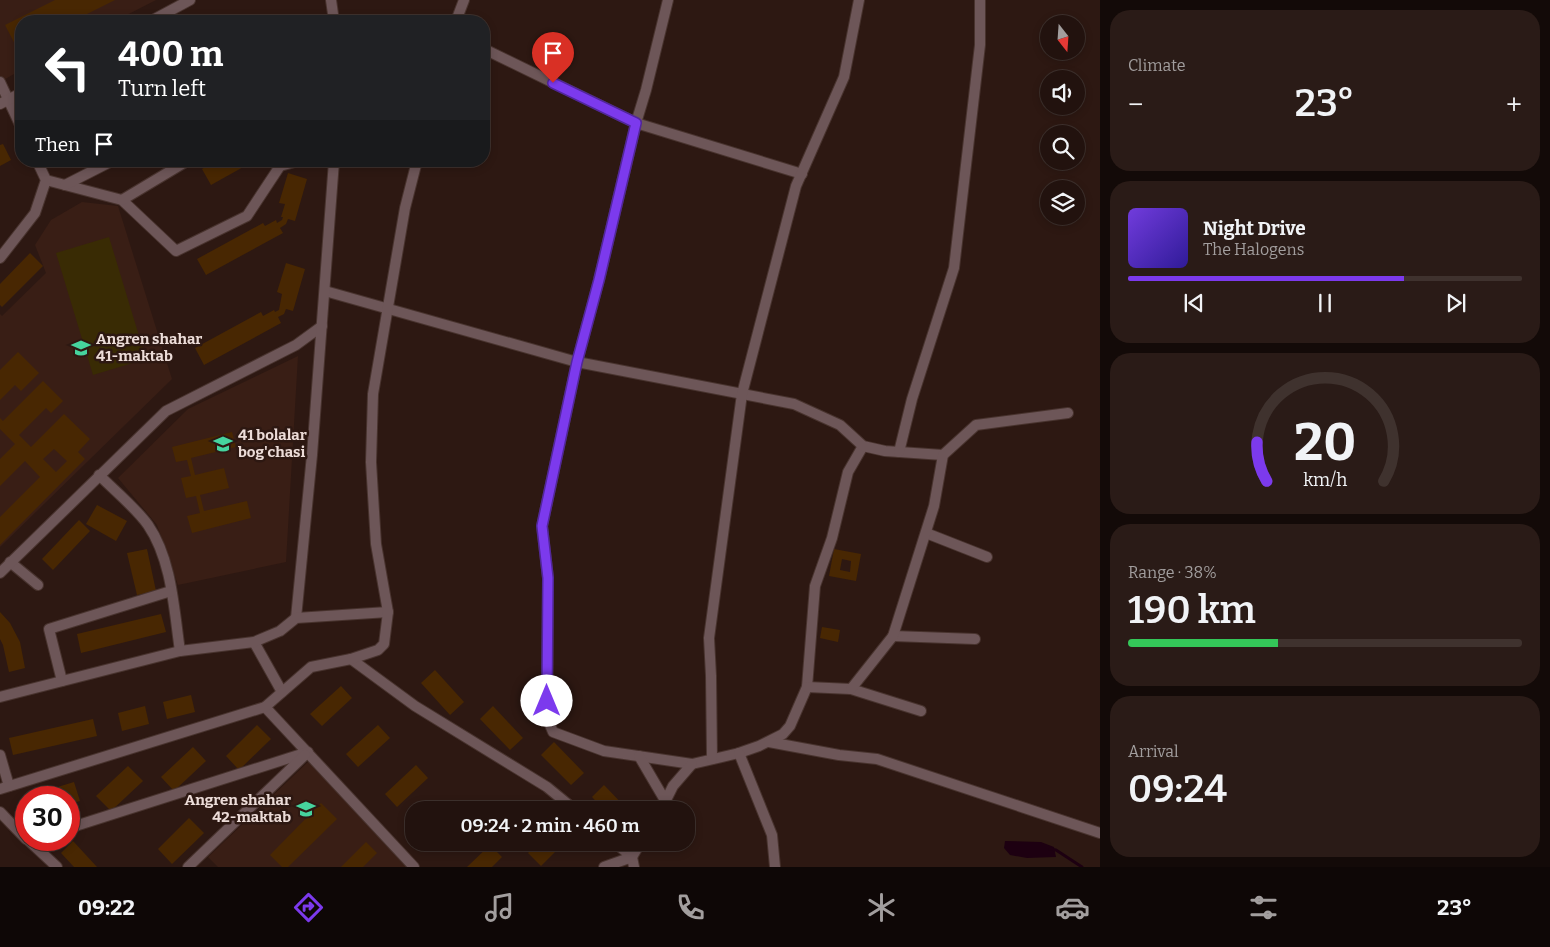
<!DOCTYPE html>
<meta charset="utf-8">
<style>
body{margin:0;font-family:Bitter,serif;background:#2a1b17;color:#f1f3f6;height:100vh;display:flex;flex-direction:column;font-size:19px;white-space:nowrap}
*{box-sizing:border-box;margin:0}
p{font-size:16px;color:#a29e9e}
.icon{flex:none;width:28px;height:28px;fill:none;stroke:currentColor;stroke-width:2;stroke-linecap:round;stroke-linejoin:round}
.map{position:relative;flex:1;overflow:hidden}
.panel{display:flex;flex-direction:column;gap:10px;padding:10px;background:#130a08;width:450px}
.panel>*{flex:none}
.banner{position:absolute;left:15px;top:15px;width:475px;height:152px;border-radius:20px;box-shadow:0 2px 8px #0003,0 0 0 1px #3f322e;background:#202124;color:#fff;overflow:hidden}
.needle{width:32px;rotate:163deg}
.tools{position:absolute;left:1040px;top:15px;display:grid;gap:10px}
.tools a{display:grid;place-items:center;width:45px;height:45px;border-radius:50%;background:#22120e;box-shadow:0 2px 8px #0003,0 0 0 1px #3f322e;font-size:25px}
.speed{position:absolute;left:15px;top:786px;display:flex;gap:10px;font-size:25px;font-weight:700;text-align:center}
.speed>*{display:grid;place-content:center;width:65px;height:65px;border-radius:50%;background:#22120e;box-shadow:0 2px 8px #0003,0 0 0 1px #3f322e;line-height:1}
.speed .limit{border:8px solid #d22;background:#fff;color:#111}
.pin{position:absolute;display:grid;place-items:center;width:42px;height:42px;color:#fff;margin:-51px -21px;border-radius:50% 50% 50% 0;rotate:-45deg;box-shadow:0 0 5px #0007}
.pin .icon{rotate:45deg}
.me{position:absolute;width:55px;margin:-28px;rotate:0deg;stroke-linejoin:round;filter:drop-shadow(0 0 4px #0008)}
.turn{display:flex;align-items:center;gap:18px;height:105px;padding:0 20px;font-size:22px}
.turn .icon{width:65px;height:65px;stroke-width:2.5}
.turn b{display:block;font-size:35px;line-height:42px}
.then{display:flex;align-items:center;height:48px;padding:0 20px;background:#0003;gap:10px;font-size:19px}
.big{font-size:38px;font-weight:600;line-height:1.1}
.panel .tile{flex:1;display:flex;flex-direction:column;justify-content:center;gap:8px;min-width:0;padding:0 18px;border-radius:20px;background:#2a1b17}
.panel .dial{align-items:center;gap:0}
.dial svg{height:130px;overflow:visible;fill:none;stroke:#3f322e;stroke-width:7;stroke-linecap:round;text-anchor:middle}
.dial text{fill:#f1f3f6;stroke:none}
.song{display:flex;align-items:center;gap:15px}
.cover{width:60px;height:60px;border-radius:8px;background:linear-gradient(135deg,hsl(260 70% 55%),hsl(250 70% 35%))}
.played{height:5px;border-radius:2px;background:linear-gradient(90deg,#7c3aed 70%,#3f322e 70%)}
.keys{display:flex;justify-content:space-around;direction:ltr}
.heat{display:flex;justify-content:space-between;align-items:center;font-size:28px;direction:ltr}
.charge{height:8px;border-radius:4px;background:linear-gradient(90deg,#34c759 38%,#3f322e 0)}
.trip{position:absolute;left:405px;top:801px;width:290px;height:50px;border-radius:20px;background:#22120e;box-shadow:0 2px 8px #0003,0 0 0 1px #3f322e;font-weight:600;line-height:50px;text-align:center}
.menu{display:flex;height:80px;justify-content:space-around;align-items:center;background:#0e0706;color:#a29e9e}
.menu .icon{width:35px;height:35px}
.menu .current{color:#7c3aed}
.menu b{font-size:22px;color:#f1f3f6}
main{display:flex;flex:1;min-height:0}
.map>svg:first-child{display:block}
.built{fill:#391e15}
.green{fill:#392b04}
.water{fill:#1d0011}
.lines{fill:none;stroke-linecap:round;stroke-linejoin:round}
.stream{stroke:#1d0011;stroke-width:3}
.building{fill:#482702;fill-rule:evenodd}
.minor-casing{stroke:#48332e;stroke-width:12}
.minor{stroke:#6d5658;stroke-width:10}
.route-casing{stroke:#51269a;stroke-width:12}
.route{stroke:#7c3aed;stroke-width:9}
.labels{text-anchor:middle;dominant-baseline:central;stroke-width:5;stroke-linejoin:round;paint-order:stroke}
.poi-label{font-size:15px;font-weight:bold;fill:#ecdcd8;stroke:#2d1812;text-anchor:start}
</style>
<main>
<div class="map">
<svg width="1100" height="867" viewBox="0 0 1100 867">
<rect width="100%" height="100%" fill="#2d1812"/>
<!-- built -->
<g class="built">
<polygon points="0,0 156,0 115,21 21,21 21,70 0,82"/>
<polygon points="82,202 118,206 172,379 0,547 0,314 2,316 46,273 35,245 51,220"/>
<polygon points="298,356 286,562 178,585 157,525 118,478 188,409"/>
<polygon points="309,761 409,867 218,867 208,857"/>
</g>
<!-- green -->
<polygon class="green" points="109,237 146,359 93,375 56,253"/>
<!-- water -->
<polygon class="water" points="1005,841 1041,842 1054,847 1056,857 1027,858 1010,855 1004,848"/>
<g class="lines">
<!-- stream -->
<polyline class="stream" points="1050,849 1056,850 1082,867"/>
</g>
<!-- building -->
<g class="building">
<polygon points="55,0 115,0 73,21 21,21 21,48 18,50 5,25"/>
<polygon points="3,144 11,160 0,166 0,145"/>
<polygon points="215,161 254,161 211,185 202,169"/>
<polygon points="288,173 307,179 295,221 288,219 286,224 280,228 283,233 206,275 197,259 263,223 265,226 276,220 277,223 282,220 283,217 281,217 285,204 279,203"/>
<polygon points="30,253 43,266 2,307 0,305 0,284"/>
<polygon points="286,263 305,269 293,311 286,309 284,314 278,317 281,323 204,365 195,348 261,312 263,316 274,310 275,312 279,310 282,294 277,292"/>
<polygon points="18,352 39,373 21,391 15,385 0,400 0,370"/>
<path d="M43,381l20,20 -12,12 -5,-5 -27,27 12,12 33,-33 26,25 -12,13 7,7 -85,86v-28l40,-40 -15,-16 -25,25v-27l15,-15 -15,-15v-11l3,3zM54,449l13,12 -11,11 -13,-13z"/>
<polygon points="232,432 236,447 191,458 195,475 224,468 229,488 200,495 204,511 247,501 251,518 192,533 187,516 200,513 196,496 186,498 181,478 191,476 187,460 176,462 172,447"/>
<polygon points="97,505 127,521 116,541 86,524"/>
<polygon points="79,520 90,531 53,570 42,559"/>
<polygon points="147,549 156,591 137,595 127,553"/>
<path d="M834,549l27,5 -5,27 -27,-5zM842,559l9,2 -1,11 -10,-2z"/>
<polygon points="0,612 10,623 20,642 25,668 9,672 3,645 0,639"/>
<polygon points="161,614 166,632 81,653 77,634"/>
<polygon points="822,627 840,630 838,642 820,638"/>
<polygon points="435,670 464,702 450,715 421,683"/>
<polygon points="341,686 352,698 322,726 310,714"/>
<polygon points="191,695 195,712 167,719 163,702"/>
<polygon points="145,706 149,724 122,731 118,713"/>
<polygon points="493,706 523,738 510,750 480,719"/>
<polygon points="93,719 97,736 13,755 9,738"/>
<polygon points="257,725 271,739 239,770 226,756"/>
<polygon points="378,725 390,738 358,767 346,754"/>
<polygon points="554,742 584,773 571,785 541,755"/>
<polygon points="193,747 206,761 174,791 161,777"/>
<polygon points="416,765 428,778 397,807 385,794"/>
<polygon points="128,766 143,781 111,811 96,796"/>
<polygon points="74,782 80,801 69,804 69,798 32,798 31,795"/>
<polygon points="604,785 628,810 604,810 592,797"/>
<polygon points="321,803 337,819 288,867 282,867 270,855"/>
<polygon points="189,818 204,833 172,864 158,849"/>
<polygon points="73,841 97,867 74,867 61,853"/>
<polygon points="366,842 377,853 363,867 341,867"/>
<polygon points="539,842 565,842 541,866 528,853"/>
<polygon points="490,845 502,857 492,867 467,867"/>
</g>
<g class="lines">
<!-- minor casing -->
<g class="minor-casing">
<g id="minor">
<polyline points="331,0 334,21"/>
<polyline points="668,0 646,90 636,123 599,280 577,362 542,526 548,578 547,718 553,732 604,751 692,764 739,753 759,746 783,734 790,726 807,687 815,586 832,538 848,472 863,446"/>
<polyline points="151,21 190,0"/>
<polyline points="456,21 464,0"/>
<polyline points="484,49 636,123 802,174"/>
<polyline points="0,82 21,127"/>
<polyline points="0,104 21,93"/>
<polyline points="46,180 122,200 176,251 247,216 280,166 298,161"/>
<polyline points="65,185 112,161"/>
<polyline points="122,200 187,161"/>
<polyline points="0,258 35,213 46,180 37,161"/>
<polyline points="325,291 577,362 794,404 840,425 863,446 885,451 943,455"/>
<polyline points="899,452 912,399 954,268 980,45 980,0"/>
<path d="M99,475c15,15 37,33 49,50 24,35 26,85 32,126"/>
<polyline points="926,533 987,557"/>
<polyline points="10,562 38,585"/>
<polyline points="0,573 166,411 296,345 322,326"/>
<polyline points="296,618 312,455 334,161"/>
<polyline points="893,636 975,639"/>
<polyline points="254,642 282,692"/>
<polyline points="351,659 415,706 547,787 575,810"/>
<polyline points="62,681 49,629 171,591"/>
<polyline points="807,687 851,689 921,711"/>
<polyline points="851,689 893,636 934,506 943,455 976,425 1068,413"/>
<polyline points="0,697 180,651 254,642 280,631 296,618 388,612"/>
<polyline points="265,707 414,867"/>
<polyline points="769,742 839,755 877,759 1100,833"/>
<polyline points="739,753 772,835 775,867"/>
<polyline points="0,755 9,786"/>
<polyline points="639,756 666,802"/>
<polyline points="712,759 711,676 709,638 742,394 796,186 844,77 859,0"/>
<polyline points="0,789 265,707 311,667 351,659 378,650 384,644 388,612 376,544 371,462 373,394 405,208 417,161"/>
<polyline points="661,810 673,786 692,764"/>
<polyline points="0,812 26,839"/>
<polyline points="69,828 308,752"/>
<polyline points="28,840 57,867"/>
<polyline points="614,842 632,857 634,867"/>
<polyline points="188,867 305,755"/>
<polyline points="604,867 632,857 641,842"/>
</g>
</g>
<!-- minor -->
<use href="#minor" class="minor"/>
</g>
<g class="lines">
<!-- route casing -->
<g class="route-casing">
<polyline id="route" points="547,701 548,578 542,526 577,362 599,280 636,123 553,83"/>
</g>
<!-- route -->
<use href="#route" class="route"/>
</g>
<!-- icons -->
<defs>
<g id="school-bare" transform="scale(1.5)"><path d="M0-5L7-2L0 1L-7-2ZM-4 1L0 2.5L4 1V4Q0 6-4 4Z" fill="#46d49e" stroke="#2d1812" stroke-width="2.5" paint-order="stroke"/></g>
</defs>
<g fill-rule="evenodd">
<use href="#school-bare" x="81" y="348"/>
<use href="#school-bare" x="223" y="444"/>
<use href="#school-bare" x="306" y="809"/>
</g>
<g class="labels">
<!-- poi labels -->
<g class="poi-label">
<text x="96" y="339">Angren shahar<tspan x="96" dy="17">41-maktab</tspan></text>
<text x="238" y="435">41 bolalar<tspan x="238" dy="17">bog'chasi</tspan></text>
<text x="291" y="800" text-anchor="end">Angren shahar<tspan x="291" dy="17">42-maktab</tspan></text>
</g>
</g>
</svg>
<div class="tools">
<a><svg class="needle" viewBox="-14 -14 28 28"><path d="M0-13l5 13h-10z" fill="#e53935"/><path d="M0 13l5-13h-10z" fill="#a29e9e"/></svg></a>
<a><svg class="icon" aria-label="sound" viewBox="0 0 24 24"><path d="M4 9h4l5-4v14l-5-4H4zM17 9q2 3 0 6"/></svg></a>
<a><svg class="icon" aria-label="search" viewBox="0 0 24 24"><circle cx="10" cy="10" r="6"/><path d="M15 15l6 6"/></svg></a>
<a><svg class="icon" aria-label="layers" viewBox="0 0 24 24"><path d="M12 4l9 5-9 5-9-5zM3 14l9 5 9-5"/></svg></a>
</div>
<div class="speed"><div class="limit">30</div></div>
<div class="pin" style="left:553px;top:83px;background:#d93025"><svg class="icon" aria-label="arrive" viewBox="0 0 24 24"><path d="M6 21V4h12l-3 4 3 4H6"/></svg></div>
<svg class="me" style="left:547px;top:701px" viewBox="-20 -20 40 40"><circle r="19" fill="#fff"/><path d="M0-13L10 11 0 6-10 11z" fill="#7c3aed"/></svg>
<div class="trip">09:24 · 2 min · 460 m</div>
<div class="banner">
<div class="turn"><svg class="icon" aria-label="left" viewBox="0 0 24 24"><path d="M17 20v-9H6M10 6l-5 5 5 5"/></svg><div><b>400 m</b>Turn left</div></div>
<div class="then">Then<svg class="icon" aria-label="arrive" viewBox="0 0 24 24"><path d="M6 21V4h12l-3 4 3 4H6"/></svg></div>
</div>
</div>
<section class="panel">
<div class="tile"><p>Climate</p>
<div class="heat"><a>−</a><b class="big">23°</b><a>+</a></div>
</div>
<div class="tile">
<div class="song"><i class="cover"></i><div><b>Night Drive</b><p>The Halogens</p></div></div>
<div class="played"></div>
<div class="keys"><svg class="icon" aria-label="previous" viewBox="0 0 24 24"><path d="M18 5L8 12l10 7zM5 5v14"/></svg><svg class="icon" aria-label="pause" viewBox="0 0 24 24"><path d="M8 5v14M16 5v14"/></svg><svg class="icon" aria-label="next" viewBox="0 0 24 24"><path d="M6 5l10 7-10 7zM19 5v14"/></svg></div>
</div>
<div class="tile dial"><svg viewBox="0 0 100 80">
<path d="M14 69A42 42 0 1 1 86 69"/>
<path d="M14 69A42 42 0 0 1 8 45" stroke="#7c3aed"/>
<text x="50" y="56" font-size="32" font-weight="700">20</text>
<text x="50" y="72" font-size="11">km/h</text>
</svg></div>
<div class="tile"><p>Range · 38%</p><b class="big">190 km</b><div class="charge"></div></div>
<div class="tile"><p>Arrival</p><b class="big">09:24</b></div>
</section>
</main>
<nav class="menu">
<b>09:22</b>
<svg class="icon current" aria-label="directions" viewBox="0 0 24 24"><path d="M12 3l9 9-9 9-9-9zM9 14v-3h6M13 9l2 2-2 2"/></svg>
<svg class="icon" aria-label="music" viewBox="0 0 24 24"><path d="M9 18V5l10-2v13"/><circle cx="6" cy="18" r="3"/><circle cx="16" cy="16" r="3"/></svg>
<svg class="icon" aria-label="phone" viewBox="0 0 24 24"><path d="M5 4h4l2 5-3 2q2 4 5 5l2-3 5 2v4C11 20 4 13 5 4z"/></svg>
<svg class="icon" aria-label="climate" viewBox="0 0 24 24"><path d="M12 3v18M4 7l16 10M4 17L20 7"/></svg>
<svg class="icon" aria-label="car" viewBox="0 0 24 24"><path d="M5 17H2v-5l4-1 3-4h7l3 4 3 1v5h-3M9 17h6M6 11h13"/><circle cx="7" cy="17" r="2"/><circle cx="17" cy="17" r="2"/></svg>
<svg class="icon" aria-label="filters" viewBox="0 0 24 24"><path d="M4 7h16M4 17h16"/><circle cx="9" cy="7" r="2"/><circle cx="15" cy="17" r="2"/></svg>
<b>23°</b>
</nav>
